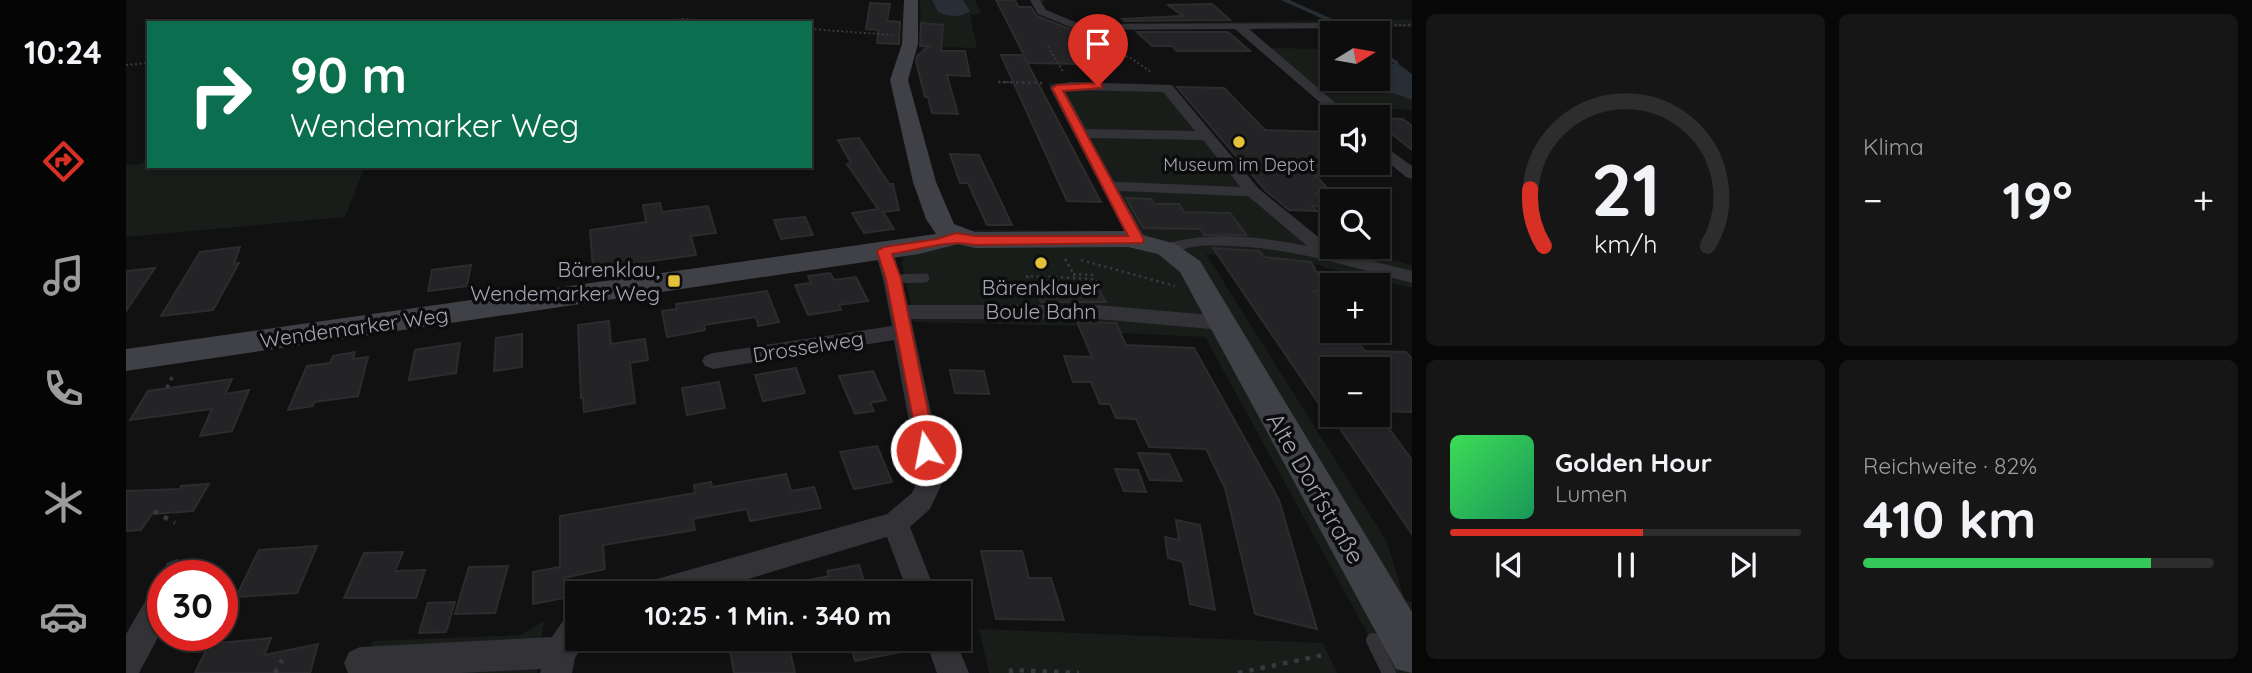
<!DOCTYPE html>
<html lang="de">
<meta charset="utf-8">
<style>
body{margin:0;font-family:Quicksand,sans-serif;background:#161617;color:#f1f3f6;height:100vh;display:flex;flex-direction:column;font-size:26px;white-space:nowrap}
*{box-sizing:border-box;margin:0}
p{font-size:23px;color:#9a9c9e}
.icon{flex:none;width:38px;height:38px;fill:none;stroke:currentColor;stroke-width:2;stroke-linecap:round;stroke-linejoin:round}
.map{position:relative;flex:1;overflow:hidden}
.sheet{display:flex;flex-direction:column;gap:14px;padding:14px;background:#070708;width:840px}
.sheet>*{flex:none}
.top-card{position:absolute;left:21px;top:21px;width:665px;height:147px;border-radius:0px;box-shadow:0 2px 5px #0004,0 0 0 2px #2d2d2e;background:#0b6e4f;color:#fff;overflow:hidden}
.needle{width:46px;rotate:79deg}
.controls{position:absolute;left:1194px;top:21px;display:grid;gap:14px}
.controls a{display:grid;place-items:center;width:70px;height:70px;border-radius:0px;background:#0d0d0e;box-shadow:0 2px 5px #0004,0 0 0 2px #2d2d2e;font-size:35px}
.speed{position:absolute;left:21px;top:560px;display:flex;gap:14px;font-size:35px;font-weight:700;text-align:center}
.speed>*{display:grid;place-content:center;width:91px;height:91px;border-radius:50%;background:#0d0d0e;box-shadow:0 2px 5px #0004,0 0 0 2px #2d2d2e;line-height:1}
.speed .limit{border:10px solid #d22;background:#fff;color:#111}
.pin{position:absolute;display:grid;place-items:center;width:60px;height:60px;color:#fff;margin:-72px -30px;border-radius:50% 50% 50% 0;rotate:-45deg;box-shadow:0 0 7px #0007}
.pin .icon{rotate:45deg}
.me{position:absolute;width:77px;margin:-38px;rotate:349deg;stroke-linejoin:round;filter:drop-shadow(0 0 5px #0008)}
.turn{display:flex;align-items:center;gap:24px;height:147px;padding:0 28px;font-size:32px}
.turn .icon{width:91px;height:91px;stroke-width:2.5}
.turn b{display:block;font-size:49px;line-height:60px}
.big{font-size:52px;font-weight:700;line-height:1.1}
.sheet .tile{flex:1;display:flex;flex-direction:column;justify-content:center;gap:10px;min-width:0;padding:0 24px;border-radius:10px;background:#161617}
.sheet .dial{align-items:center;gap:0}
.dial svg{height:182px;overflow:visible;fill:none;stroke:#2d2d2e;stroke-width:7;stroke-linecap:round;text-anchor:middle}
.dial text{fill:#f1f3f6;stroke:none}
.song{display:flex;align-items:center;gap:21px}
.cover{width:84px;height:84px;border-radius:10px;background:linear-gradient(135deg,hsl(130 70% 55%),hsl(150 70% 35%))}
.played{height:7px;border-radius:4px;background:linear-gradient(90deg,#d93025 55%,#2d2d2e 55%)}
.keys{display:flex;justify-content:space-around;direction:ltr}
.heat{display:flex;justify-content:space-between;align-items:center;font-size:38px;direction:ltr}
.charge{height:10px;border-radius:5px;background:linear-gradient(90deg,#34c759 82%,#2d2d2e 0)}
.sheet .tiles{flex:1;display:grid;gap:14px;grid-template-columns:repeat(2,1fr)}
.trip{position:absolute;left:439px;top:581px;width:406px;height:70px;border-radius:0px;background:#0d0d0e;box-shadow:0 2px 5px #0004,0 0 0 2px #2d2d2e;font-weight:700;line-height:70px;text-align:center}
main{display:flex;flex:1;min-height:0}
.dock{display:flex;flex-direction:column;width:126px;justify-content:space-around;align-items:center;background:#050506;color:#9a9c9e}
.dock .icon{width:49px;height:49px}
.dock .on{color:#d93025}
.dock b{font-size:32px;color:#f1f3f6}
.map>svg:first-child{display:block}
.green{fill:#181d19}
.water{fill:#282e35}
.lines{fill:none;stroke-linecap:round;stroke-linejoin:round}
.stream{stroke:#282e35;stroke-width:3.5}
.building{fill:#242426;stroke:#2c2b2e;stroke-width:2}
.path-far3{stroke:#38393e;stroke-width:2;stroke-dasharray:2 2.5;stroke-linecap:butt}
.path-far2{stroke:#38393e;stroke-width:2.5;stroke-dasharray:2.5 3.5;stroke-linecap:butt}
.path-far1{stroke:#38393e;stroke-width:3.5;stroke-dasharray:3.5 5;stroke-linecap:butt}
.path{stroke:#38393e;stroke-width:4.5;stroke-dasharray:4.5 7;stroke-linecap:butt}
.lane-far1{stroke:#323237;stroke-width:9}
.lane{stroke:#323237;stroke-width:14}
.street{fill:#323237;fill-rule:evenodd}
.secondary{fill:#404147;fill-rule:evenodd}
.route{fill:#d93025;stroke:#8d1f18;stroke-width:2}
.poi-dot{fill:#e4c138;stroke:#0c0c0d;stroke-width:2.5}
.labels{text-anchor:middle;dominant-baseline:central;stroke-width:7;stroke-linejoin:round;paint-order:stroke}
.far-poi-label{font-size:18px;fill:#a3a6b2;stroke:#0c0c0d}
.poi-label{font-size:21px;fill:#a3a6b2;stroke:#0c0c0d;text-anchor:end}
.street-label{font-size:21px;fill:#a3a6b2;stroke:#0c0c0d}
.near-street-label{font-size:24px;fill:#a3a6b2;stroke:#0c0c0d}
</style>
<main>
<nav class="dock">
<b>10:24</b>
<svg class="icon on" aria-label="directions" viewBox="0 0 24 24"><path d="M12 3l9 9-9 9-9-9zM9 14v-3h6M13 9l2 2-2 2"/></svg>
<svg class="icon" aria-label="music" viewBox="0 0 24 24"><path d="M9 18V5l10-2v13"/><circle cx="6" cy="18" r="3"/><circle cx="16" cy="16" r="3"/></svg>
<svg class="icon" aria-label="phone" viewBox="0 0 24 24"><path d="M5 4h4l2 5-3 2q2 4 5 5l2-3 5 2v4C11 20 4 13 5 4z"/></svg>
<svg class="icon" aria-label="climate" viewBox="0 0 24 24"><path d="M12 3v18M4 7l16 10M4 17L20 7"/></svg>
<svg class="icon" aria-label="car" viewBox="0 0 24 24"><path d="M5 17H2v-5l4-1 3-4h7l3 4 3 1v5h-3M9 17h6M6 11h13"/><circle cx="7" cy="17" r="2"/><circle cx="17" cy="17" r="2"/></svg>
</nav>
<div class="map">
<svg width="1286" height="673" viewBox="0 0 1286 673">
<rect width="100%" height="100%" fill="#111112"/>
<!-- green -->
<g class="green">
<polygon points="794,0 806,0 812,12 821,16 841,13 843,10 837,0 849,0 855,13 844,15 851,48 804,47 795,50"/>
<polygon points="905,0 918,0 919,2 915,3 921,13 949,24 1199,21 1175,8 1153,0 1164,0 1215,22 1286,19 1286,27 1224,27 1233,33 1210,33 1202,27 1129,28 1124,32 1143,48 1206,49 1206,79 1243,79 1259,90 1286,100 1286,110 1216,107 1227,117 1212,117 1111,31 1105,28 949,30 916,15"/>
<polygon points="922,83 1044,87 1172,237 1286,265 1286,288 1201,268 1185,262 1080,254 1261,542 1279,601 1286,602 1286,673 1263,673 1079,337 995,333 991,327 788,322 776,263 787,237 851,230 1001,231"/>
<polygon points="23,155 23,166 239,166 219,217 0,237 0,165 15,164"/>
<polygon points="418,621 411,673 236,673 247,641 395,635"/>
<polygon points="853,629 1197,643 1211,673 863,673"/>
</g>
<!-- water -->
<g class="water">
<path d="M806,0h31l7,11c-9,7 -22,6 -32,1z"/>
<polygon points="1271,63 1286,74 1286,100 1259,90 1243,79 1251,79 1251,66"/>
</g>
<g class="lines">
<!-- stream -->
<g class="stream">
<polyline points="1159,0 1208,22"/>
<polyline points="1215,27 1225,33"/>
<polyline points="1251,51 1271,63"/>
</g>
</g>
<!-- building -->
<g class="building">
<polygon points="870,0 889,0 892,7 905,7 911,16 951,32 980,32 993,50 977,50 976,62 981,68 960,68 958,64 902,63"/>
<polygon points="744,3 764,4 761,21 774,22 773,44 751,43 752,30 740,29"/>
<polygon points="1086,4 1104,20 998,21 996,19 1057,16 1042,5"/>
<polygon points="795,23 817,25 815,51 839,51 844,76 821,75 832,114 806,113 802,97 799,97 790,62 791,56 803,46 794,46"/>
<polygon points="1011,32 1102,32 1124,51 1051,51 1046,46 1026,46"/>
<polygon points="875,55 897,55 975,202 941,201"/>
<polygon points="1051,87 1098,88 1139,130 1206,132 1206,170 1196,170 1202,176 1190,176 1207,194 1190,193 1203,207 1186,206 1191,211 1163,210 1140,191"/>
<polygon points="1251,118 1277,119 1286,126 1286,150 1251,122"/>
<polygon points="733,138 763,184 767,184 773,210 757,212 768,229 738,233 726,213 752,209 721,164 725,163 712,140"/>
<polygon points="824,154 853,155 886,225 861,225 842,183 834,183"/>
<polygon points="1000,198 1025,199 1028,204 1053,204 1058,212 1104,213 1121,235 1078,235 1075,229 1017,228"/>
<polygon points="534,203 536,212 582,206 590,233 565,236 570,255 467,269 464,230 520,222 517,205"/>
<polygon points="679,217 687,235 655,239 648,220"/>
<polygon points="114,247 108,264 113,263 87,310 35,316 74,252"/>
<polygon points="1087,248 1133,251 1138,257 1185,262 1202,293 1188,291 1206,313 1206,331 1223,333 1239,351 1280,352 1286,359 1286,412 1251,411 1251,368 1206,367 1206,415 1253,415 1286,460 1286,534 1206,417 1206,423"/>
<polygon points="345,265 341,286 302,291 306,270"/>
<polygon points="29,268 0,311 0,271"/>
<polygon points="704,273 708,280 730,277 742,301 713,305 715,310 682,315 669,285 685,283 682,276"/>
<polygon points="908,283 969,284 980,302 915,302"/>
<polygon points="641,291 653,322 632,326 630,317 578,325 579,330 541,337 536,311 551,309 550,304"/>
<polygon points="483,321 485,344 519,339 522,360 504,363 509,403 458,412 457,398 455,398 452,325"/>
<polygon points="951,322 990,323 1000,345 1068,348 1153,500 1191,629 1129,614 1099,488 1080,449 1023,447 1010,419 990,418 984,404 974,404 965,382 947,382 938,356 966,357"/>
<polygon points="396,334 396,367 368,371 370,338"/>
<polygon points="334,343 330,373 283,380 289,350"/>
<polygon points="229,352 227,359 242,357 232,396 188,402 187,406 162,410 181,366 204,363 207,356"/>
<polygon points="670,368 679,393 637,401 629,375"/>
<polygon points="824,370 858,371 863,394 829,393"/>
<polygon points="747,371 760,400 744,403 748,411 729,414 713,376"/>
<polygon points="106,379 99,394 123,390 106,431 74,436 86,409 4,420 22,391"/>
<polygon points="593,382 599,408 561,415 556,388"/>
<polygon points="751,446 766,482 728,489 714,452"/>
<polygon points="1012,453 1043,454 1056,481 1024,480"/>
<polygon points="989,469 1012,470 1020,492 998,491"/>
<polygon points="660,474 665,491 688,487 695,508 624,521 621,509 567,519 569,530 477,545 479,569 438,578 438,598 407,604 407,572 434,567 434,516 569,493 568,485 585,482 586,487"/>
<polygon points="83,484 67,511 26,514 15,530 0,531 0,491 54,489 55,486"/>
<polygon points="1050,520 1074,525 1089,610 1064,604 1057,562 1042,558 1039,537 1053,540"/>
<polygon points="191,546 171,593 110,597 133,550"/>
<polygon points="855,551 896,551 903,578 925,578 938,620 870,619"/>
<polygon points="277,552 269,571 299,570 290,598 218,598 238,553"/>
<polygon points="733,565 742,593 659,593 658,585 703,576 701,571"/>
<polygon points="382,566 369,613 329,614 343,567"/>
<polygon points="329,602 320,632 293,633 302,603"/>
<polygon points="145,638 138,655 192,644 184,673 69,673 83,644"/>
<polygon points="602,639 661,639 669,673 608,673"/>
<polygon points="723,639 797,639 799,647 729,661"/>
</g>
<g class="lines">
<!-- path-far3 -->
<g class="path-far3">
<polyline points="497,23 558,19 604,23"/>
<polyline points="1237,25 1286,25"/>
<polyline points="684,29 766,35"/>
<polyline points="970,40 975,49 1005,58 1025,72"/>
<polyline points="922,46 937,72"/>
<polyline points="969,53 975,49"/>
<polyline points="0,65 23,63"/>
<polyline points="872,82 883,82"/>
</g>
<!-- path-far2 -->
<g class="path-far2">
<polyline points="872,82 916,83"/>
<polyline points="1199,195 1206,202"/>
<polyline points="1206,212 1200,216 1206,220"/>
<polyline points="939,259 949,276"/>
<polyline points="955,260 1049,286"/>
<polyline points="947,274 968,275"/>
<polyline points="908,295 901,276 969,279 971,282 958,282"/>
</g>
<!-- path-far1 -->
<polyline class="path-far1" points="41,388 47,375"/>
<!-- path -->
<g class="path">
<polyline points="28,511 49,523"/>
<polyline points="149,673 156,660"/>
<polyline points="885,673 885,670 953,673"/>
<polyline points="1112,673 1202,654"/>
</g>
<!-- lane-far1 -->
<g class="lane-far1">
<polyline points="982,186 1127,192"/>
<polyline points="767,279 799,278"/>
</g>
<!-- lane -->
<polyline class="lane" points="1247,640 1263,673"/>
<!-- street -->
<g class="street">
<polygon points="904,0 914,0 920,10 954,24 1225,23 1227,25 1221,28 1123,29 1226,117 1211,117 1109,29 952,30 912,14"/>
<path d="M945,82l101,3 87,104 78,63 75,19v12c-54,-14 -109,-32 -165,-36 -18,-1 -37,-3 -55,0 -11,2 -20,9 -31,6l-3,-4 3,-4c49,-14 96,-9 146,1l-60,-51 -44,-55 -113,-2 56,102 -3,4h-12l-81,-156 2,-3zM945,90l92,2 32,39 -109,-2 -21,-38z"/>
<polygon points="1251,141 1286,166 1286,179 1280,177 1251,153"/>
<polygon points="758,246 767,251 782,305 971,305 1096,316 1103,318 1106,323 1103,328 1096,330 971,319 785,319 819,477 804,509 784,527 810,593 782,593 761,537 576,593 517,593 521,583 531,579 761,514 786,493 793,477 768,340 587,369 579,366 576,361 579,356 587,353 766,326 757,279 749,251"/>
<polygon points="51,559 61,563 65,572 64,576 37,576 37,581 35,576 41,563"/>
<polygon points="37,584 37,628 13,673 0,673 0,634 27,588"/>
<polygon points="452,611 452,639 461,639 449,658 446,673 414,673 415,669 336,673 222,673 218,663 223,652 234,647 426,637 441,615"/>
<polygon points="799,639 829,639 843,673 811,673"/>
</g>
<!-- secondary -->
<polygon class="secondary" points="778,0 792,0 792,44 782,80 810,182 828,224 849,232 1002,231 1050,244 1074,261 1286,612 1286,673 1270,669 1054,272 1032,254 1002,247 849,248 832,244 793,254 0,371 0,349 810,234 800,219 787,182 764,80 776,44"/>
</g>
<!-- route -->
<path class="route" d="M972,83l4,1v4l-39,3 81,149 -2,3 -167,2c-26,-6 -56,5 -83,9l9,25 35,171 -3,5 -7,2 -6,-2 -34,-176 -9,-28 7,-4 53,-8 19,-6 19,3h153l-76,-148 5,-3z"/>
<!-- markers -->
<g class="poi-dot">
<circle cx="1113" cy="142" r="7"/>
<circle cx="915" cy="263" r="7"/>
<rect x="541" y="274" width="14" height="14" rx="3.5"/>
</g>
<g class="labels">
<!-- far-poi labels -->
<g class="far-poi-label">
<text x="1113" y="164">Museum im Depot</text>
</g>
<!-- poi labels -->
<g class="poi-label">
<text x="534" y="269">Bärenklau,<tspan x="534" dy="24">Wendemarker Weg</tspan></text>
<text x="915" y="287" text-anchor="middle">Bärenklauer<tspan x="915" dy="24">Boule Bahn</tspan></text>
</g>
<!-- street labels -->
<g class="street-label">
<text transform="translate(228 327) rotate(-8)">Wendemarker Weg</text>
<text transform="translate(682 346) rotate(-9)">Drosselweg</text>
</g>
<!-- near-street labels -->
<g class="near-street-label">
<text transform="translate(1190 488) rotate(60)">Alte Dorfstraße</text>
</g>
</g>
</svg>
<div class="controls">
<a><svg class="needle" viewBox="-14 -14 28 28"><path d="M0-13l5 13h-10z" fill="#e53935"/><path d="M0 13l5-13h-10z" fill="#9a9c9e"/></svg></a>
<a><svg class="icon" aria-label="sound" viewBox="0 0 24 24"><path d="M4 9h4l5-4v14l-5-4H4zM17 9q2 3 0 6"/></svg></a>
<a><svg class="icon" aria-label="search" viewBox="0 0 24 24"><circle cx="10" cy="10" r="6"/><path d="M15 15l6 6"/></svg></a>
<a>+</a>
<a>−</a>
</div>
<div class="speed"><div class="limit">30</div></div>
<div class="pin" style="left:972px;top:86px;background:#d93025"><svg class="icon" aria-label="arrive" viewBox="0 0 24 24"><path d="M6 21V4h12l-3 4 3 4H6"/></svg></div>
<svg class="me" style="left:800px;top:450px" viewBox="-20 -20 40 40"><circle r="17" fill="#d93025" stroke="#fff" stroke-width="3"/><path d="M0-11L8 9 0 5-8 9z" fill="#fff"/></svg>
<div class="trip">10:25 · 1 Min. · 340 m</div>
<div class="top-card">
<div class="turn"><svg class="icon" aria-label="right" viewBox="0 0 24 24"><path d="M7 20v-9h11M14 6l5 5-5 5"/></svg><div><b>90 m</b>Wendemarker Weg</div></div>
</div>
</div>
<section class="sheet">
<div class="tiles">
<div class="tile dial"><svg viewBox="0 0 100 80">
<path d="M14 69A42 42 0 1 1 86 69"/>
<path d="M14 69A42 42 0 0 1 8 44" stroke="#d93025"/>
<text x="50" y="56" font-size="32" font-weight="700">21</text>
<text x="50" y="72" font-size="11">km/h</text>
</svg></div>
<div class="tile"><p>Klima</p>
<div class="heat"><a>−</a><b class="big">19°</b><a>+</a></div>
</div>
<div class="tile">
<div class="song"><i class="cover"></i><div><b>Golden Hour</b><p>Lumen</p></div></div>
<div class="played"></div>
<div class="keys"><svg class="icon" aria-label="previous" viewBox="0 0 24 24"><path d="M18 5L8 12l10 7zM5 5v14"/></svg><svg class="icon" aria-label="pause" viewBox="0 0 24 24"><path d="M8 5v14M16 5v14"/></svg><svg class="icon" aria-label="next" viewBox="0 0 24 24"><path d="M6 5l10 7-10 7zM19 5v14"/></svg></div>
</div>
<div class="tile"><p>Reichweite · 82%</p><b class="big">410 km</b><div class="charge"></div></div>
</div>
</section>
</main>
